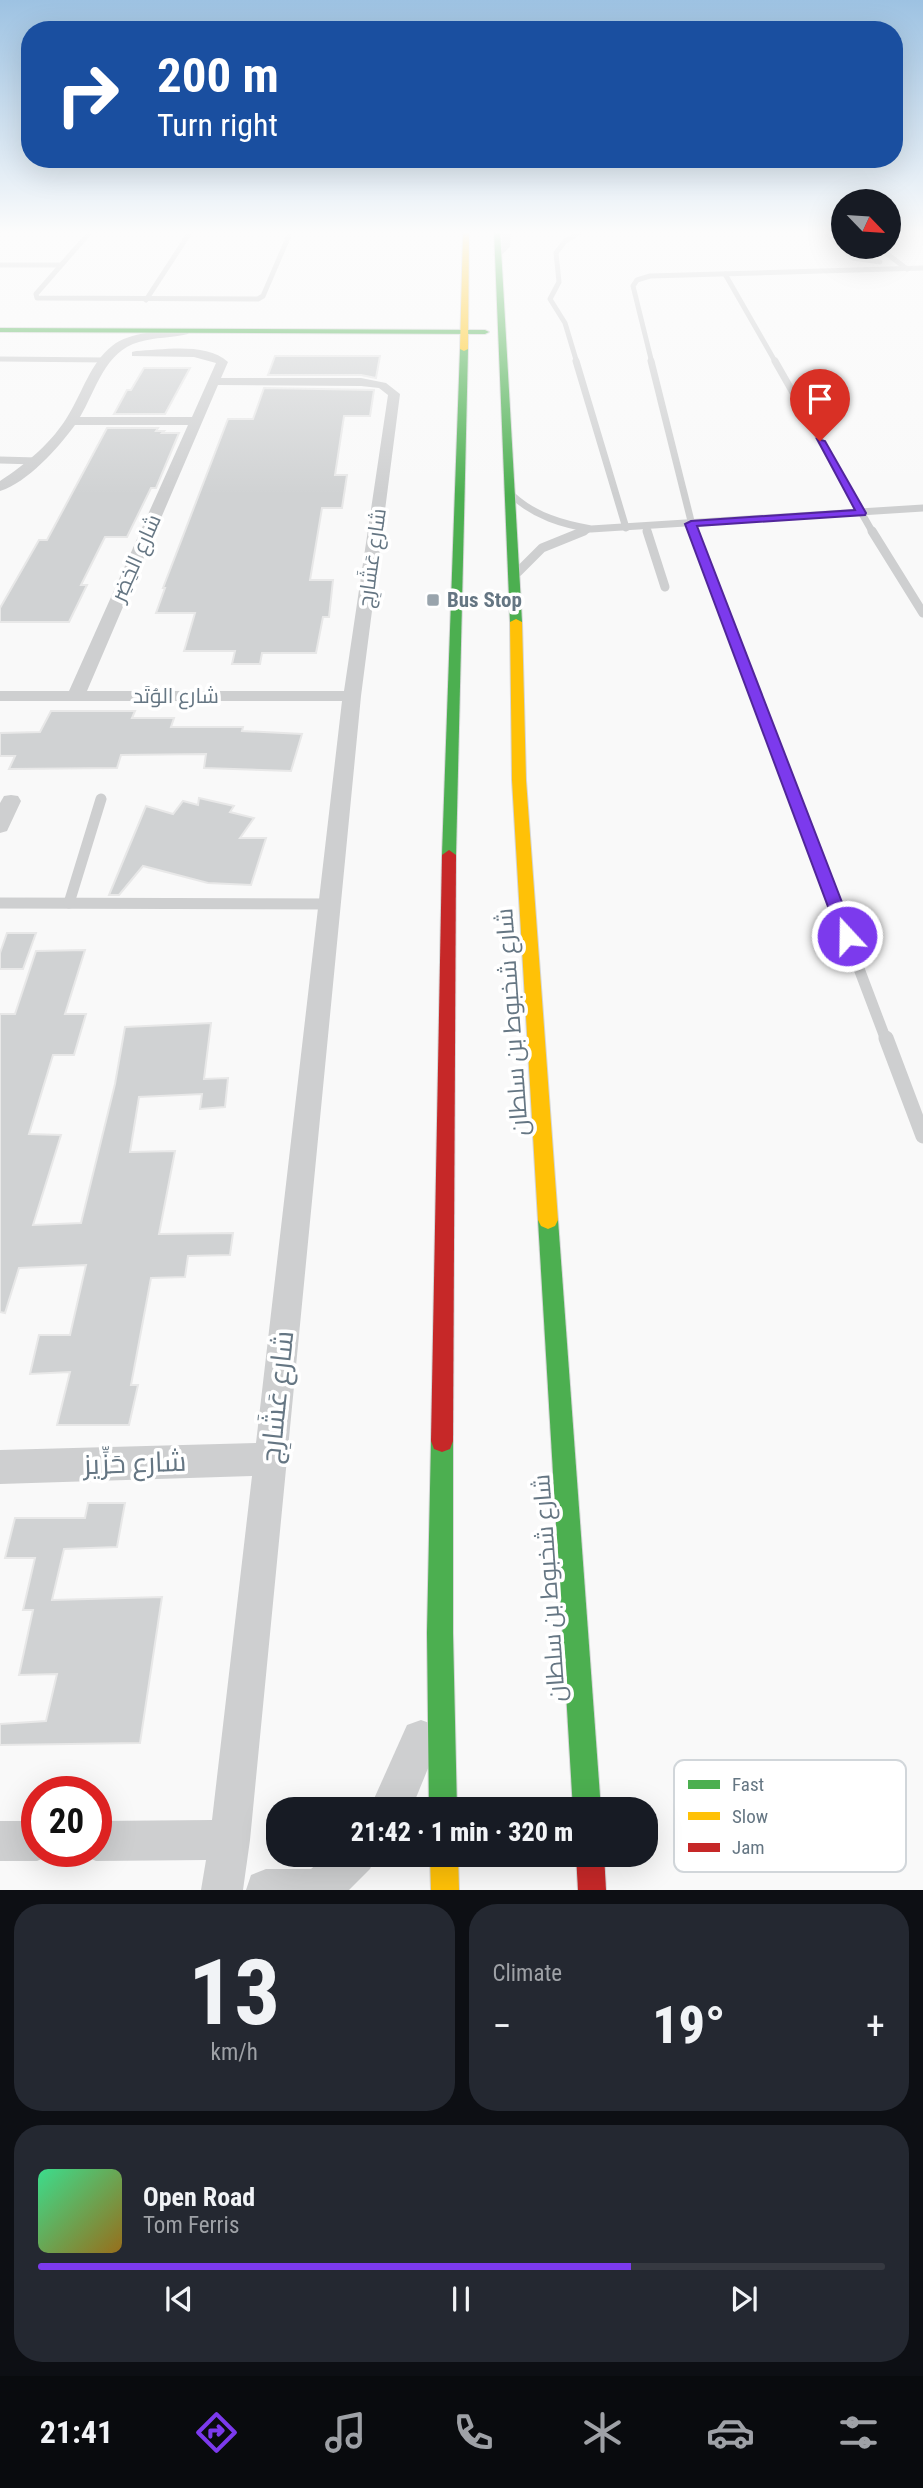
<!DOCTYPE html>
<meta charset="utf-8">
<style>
body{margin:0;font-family:"Roboto Condensed",Cairo,sans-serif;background:#242831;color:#f1f3f6;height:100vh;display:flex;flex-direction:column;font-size:26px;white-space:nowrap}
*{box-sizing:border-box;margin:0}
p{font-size:23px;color:#9ea1a6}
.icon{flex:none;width:38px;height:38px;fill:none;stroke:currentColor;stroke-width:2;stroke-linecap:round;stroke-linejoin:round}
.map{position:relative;height:1890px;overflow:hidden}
.drawer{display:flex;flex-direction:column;gap:14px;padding:14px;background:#0d0f14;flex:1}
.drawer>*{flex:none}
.top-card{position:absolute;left:21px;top:21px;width:882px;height:147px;border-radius:28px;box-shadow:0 7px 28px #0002;background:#1a4fa0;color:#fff;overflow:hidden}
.needle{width:46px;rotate:115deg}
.tools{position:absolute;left:831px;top:189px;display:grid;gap:14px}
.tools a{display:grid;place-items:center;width:70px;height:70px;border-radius:50%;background:#171b24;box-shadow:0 7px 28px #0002;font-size:35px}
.speed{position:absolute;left:21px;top:1776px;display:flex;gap:14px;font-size:35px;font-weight:700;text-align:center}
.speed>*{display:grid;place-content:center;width:91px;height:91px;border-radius:50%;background:#171b24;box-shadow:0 7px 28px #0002;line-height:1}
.speed .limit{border:10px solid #d22;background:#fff;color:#111}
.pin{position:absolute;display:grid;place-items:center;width:60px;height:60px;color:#fff;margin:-72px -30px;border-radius:50% 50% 50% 0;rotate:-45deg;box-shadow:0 0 7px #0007}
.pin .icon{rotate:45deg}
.me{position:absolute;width:77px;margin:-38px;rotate:339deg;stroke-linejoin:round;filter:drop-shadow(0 0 5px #0008)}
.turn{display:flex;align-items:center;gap:24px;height:147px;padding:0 21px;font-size:32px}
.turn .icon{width:91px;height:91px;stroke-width:2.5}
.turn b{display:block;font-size:49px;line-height:60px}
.big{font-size:52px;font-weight:800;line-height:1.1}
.drawer .card{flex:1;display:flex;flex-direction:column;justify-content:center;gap:10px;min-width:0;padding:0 24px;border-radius:28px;background:#242831}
.drawer .dial{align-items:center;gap:0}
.dial b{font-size:91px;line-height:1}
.song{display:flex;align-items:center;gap:21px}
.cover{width:84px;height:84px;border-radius:10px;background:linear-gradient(135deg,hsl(150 70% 55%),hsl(40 70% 35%))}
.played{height:7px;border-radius:4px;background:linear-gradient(90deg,#7c3aed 70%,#363941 70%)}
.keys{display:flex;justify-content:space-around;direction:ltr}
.heat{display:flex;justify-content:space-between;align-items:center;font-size:38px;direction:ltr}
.drawer .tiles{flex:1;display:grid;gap:14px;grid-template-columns:1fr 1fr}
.card:last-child{grid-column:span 2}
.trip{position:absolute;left:266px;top:1797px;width:392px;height:70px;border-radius:28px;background:#171b24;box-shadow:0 7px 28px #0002;font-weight:800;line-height:70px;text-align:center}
.tabs{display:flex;height:112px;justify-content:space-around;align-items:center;background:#090b0e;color:#9ea1a6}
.tabs .icon{width:49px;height:49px}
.tabs .active{color:#7c3aed}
.tabs b{font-size:32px;color:#f1f3f6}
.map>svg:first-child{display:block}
.building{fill:#d0d2d3;stroke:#e8e8e8;stroke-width:2}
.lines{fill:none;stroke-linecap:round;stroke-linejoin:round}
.fast-casing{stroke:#d5d6d7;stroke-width:2}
.slow-casing{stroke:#d5d6d7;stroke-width:2}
.jam-casing{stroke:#d5d6d7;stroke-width:2}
.lane-far4{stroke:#cecfd0;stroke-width:5}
.lane-far3{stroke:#cecfd0;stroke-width:7}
.lane-far2{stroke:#cecfd0;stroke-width:9}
.lane-far1{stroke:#cecfd0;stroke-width:11}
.lane{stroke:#cecfd0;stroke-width:15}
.street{fill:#cecfd0;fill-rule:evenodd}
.fast{fill:#4caf50;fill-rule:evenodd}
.slow{fill:#ffc107;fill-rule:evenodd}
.jam{fill:#c62828;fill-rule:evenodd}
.route{fill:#7c3aed;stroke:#51269a;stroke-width:2}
.poi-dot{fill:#99a4ac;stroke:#fff;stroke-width:2.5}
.labels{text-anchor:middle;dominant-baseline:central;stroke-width:7;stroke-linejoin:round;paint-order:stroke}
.far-street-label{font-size:21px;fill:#657683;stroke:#fff}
.far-poi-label{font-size:21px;font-weight:bold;fill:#657683;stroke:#fff;text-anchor:start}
.street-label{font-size:24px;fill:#657683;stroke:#fff}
.near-street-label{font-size:28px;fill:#657683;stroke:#fff}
.key{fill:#fff;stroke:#d1d6da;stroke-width:2}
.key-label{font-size:19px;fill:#657683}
</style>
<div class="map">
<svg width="923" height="1890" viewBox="0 0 923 1890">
<rect width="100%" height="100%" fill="#f9f9f9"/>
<!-- building -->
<g class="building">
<polygon points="275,356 380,356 376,378 361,375 268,375"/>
<polygon points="144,368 190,368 165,414 114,414 127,390 131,390"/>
<polygon points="264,388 374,390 370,416 344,416 335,475 347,475 342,508 322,508 310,580 333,580 329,617 323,617 316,653 262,653 260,664 232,664 235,651 184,651 195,613 156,613 165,588 163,588 228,419 253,419"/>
<polygon points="107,428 158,428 156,431 164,431 162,433 179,433 156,488 151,488 127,537 105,537 81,585 87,585 69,622 0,622 0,608 39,540 47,540"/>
<polygon points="51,711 135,711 132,718 174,718 171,727 243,727 242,731 302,734 291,771 204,768 206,754 121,755 117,768 9,769 15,756 0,756 0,733 40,732"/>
<polygon points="199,798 234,806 230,812 254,818 240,838 266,838 251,885 208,883 143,866 119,895 109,895 146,806 173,814 183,801 198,805"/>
<polygon points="7,933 36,933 23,969 0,969 0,953"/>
<polygon points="85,950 65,1014 86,1014 74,1055 53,1055 29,1134 61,1135 33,1225 81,1223 115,1084 125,1027 211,1023 204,1079 228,1078 225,1107 200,1109 202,1094 139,1097 130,1152 175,1151 159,1234 233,1233 230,1255 188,1256 185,1277 151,1278 131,1385 138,1385 129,1425 57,1425 70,1372 30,1374 39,1335 70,1335 86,1265 19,1268 5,1313 0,1312 0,1014 15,1014 36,951"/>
<polygon points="88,1503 125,1503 117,1547 64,1549 52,1600 162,1597 140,1743 0,1745 0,1724 46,1721 57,1674 19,1675 33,1610 23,1610 35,1558 5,1558 15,1518 85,1518"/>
</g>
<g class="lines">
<!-- fast casing -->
<g class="fast-casing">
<g id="fast">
<polygon points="494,231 500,231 522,622 516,625 510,622"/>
<polygon points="0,328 485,330 489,332 485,334 0,332"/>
<polygon points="464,347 468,349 456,855 449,860 442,855 460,349"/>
<polygon points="548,1211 555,1214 558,1220 601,1810 573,1810 538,1220 541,1214"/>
<polygon points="442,1430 450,1433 453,1441 453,1633 457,1810 429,1810 427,1633 431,1441 434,1433"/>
</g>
</g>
<!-- slow casing -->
<g class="slow-casing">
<g id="slow">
<polygon points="463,231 469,231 468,349 464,351 460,349"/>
<polygon points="516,619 522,622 526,780 558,1220 555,1226 548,1229 541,1226 538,1220 512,780 510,622"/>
<polygon points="430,1855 458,1855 459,1890 431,1890"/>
</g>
</g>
<!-- jam casing -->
<g class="jam-casing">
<g id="jam">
<polygon points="449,850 456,855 453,1441 450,1449 442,1452 434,1449 431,1441 442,855"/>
<polygon points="576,1855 604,1855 606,1890 578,1890"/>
</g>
</g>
<!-- lane-far4 -->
<g class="lane-far4">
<polyline points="91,231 36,294 37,298 258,299 263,296 291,231"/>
<polyline points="823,231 853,258 880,262"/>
<polyline points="878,247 907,269"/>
<polyline points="0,265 60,265"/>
<polyline points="725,274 776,363"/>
<polyline points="146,300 191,231"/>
<polyline points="0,359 107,360"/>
<polyline points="577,363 565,323 550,299 559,282 556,253 565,241 582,231"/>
<polyline points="652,363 633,286 637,280 650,276 923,268"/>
</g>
<!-- lane-far3 -->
<g class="lane-far3">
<polyline points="576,361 626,528"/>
<polyline points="651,361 694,533"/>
<polyline points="775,361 873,533"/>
<polyline points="0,460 37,461"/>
<path d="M513,496c22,20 49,28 78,33l332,-21"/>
<polyline points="646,527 648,533"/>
<polyline points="579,533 587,530"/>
</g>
<!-- lane-far2 -->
<g class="lane-far2">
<polyline points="647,531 665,587"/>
<polyline points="694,531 778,754"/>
<polyline points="872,531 923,613"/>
<polyline points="518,572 542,548 584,531"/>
</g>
<!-- lane-far1 -->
<g class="lane-far1">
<polyline points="777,752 886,1040"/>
<polyline points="0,903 331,904"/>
<polyline points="69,903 101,799"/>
</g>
<!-- lane -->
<polyline class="lane" points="886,1038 923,1136"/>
<!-- street -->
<g class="street">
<polygon points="503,231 511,231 510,247 498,258 493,255 501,247"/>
<path d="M184,329l5,3 -1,2c-16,4 -33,3 -49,8 -34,9 -43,48 -59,75h112l24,-54 -22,-6 -62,-1v-4l4,-1c27,-1 70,-9 92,11l-7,16h140l25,5 14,11 -39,302 -111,1144 -7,50h-42l5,-30 -110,1 -14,-6 -2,-3h16v-31l116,-1 40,-344 -252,8v-34l256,-7 86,-742h-342v-10h69l119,-266h-113c-16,22 -48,58 -75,66v-10c26,-17 53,-39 69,-67 13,-21 22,-52 43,-68 19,-15 49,-14 72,-17zM218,385l143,1 18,2 9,7 -44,296h-257z"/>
<polygon points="11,795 18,796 21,801 7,831 0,833 0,803 4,796"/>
<polygon points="421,1720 435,1725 440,1739 411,1810 369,1810 407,1725"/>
<polygon points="0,1821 37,1821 37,1852 53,1852 51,1855 37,1861 0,1861"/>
<polygon points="326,1855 376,1855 370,1869 349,1890 246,1890 251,1875 266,1869 311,1869"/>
</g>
<!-- fast -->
<use href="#fast" class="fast"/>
<!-- slow -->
<use href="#slow" class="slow"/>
<!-- jam -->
<use href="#jam" class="jam"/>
</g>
<!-- sky -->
<linearGradient id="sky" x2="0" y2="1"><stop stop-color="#9dc2e2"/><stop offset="0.47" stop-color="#fcfcfc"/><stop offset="1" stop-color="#fcfcfc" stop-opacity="0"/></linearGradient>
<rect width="923" height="495" fill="url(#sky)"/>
<!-- route -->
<polygon class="route" points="817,439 825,441 866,513 865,515 697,526 855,936 847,941 839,936 685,524 691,521 855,510"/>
<!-- markers -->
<rect class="poi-dot" x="426" y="593" width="14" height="14" rx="3.5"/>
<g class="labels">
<!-- far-street labels -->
<g class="far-street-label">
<text transform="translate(136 558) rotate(-66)">شارع الخِضِر</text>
<text transform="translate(372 558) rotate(-82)">شارع عَشَارِج</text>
<text x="176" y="696">شارع الوُتَد</text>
</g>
<!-- far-poi labels -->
<g class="far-poi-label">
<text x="447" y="600">Bus Stop</text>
</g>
<!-- street labels -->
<g class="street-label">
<text transform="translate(512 1022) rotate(-94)">شارع شخبوط بن سلطان</text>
<text transform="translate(549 1588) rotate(-94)">شارع شخبوط بن سلطان</text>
</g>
<!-- near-street labels -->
<g class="near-street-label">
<text transform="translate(277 1397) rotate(-84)">شارع عَشَارِج</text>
<text transform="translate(135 1463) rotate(-2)">شارع حَزِّيز</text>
</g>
</g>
<!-- legend -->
<rect x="674" y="1760" width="232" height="112" rx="10" class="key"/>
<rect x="688" y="1780" width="32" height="9" fill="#4caf50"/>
<rect x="688" y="1812" width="32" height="8" fill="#ffc107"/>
<rect x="688" y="1843" width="32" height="9" fill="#c62828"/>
<g class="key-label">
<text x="732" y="1791">Fast</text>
<text x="732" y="1823">Slow</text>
<text x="732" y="1854">Jam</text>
</g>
</svg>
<div class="tools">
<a><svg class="needle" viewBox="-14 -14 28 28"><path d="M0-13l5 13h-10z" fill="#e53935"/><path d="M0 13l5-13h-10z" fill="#9ea1a6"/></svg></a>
</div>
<div class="speed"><div class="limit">20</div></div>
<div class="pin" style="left:820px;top:441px;background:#d93025"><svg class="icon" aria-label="arrive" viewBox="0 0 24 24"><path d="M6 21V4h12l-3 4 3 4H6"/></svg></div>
<svg class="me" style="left:847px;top:936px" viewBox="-20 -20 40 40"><circle r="17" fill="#7c3aed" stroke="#fff" stroke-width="3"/><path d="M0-11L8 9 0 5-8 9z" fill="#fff"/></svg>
<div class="trip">21:42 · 1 min · 320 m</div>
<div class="top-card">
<div class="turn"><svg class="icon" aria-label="right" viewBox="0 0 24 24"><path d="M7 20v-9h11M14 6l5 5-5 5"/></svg><div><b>200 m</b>Turn right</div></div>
</div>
</div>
<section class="drawer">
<div class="tiles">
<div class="card dial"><b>13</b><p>km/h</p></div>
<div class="card"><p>Climate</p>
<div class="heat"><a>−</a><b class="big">19°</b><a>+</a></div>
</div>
<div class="card">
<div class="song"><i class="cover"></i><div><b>Open Road</b><p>Tom Ferris</p></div></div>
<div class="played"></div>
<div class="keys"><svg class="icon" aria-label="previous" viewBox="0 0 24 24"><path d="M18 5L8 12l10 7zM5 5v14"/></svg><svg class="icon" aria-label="pause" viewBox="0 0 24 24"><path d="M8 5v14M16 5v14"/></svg><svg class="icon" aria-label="next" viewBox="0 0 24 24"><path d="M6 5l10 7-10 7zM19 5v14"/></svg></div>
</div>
</div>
</section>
<nav class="tabs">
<b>21:41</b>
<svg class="icon active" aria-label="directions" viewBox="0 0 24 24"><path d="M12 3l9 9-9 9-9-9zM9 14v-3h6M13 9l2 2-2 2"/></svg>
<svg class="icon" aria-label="music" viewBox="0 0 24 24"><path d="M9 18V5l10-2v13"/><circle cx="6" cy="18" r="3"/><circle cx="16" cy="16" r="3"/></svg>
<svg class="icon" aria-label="phone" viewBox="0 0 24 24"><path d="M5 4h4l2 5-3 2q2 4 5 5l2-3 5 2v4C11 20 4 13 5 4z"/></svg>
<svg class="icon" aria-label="climate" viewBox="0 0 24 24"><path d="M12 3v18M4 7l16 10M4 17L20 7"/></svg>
<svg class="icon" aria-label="car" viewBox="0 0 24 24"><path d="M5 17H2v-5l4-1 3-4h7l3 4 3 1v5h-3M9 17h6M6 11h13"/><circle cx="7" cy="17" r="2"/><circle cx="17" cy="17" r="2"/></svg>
<svg class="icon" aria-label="filters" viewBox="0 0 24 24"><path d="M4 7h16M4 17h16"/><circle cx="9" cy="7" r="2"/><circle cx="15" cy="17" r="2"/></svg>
</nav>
